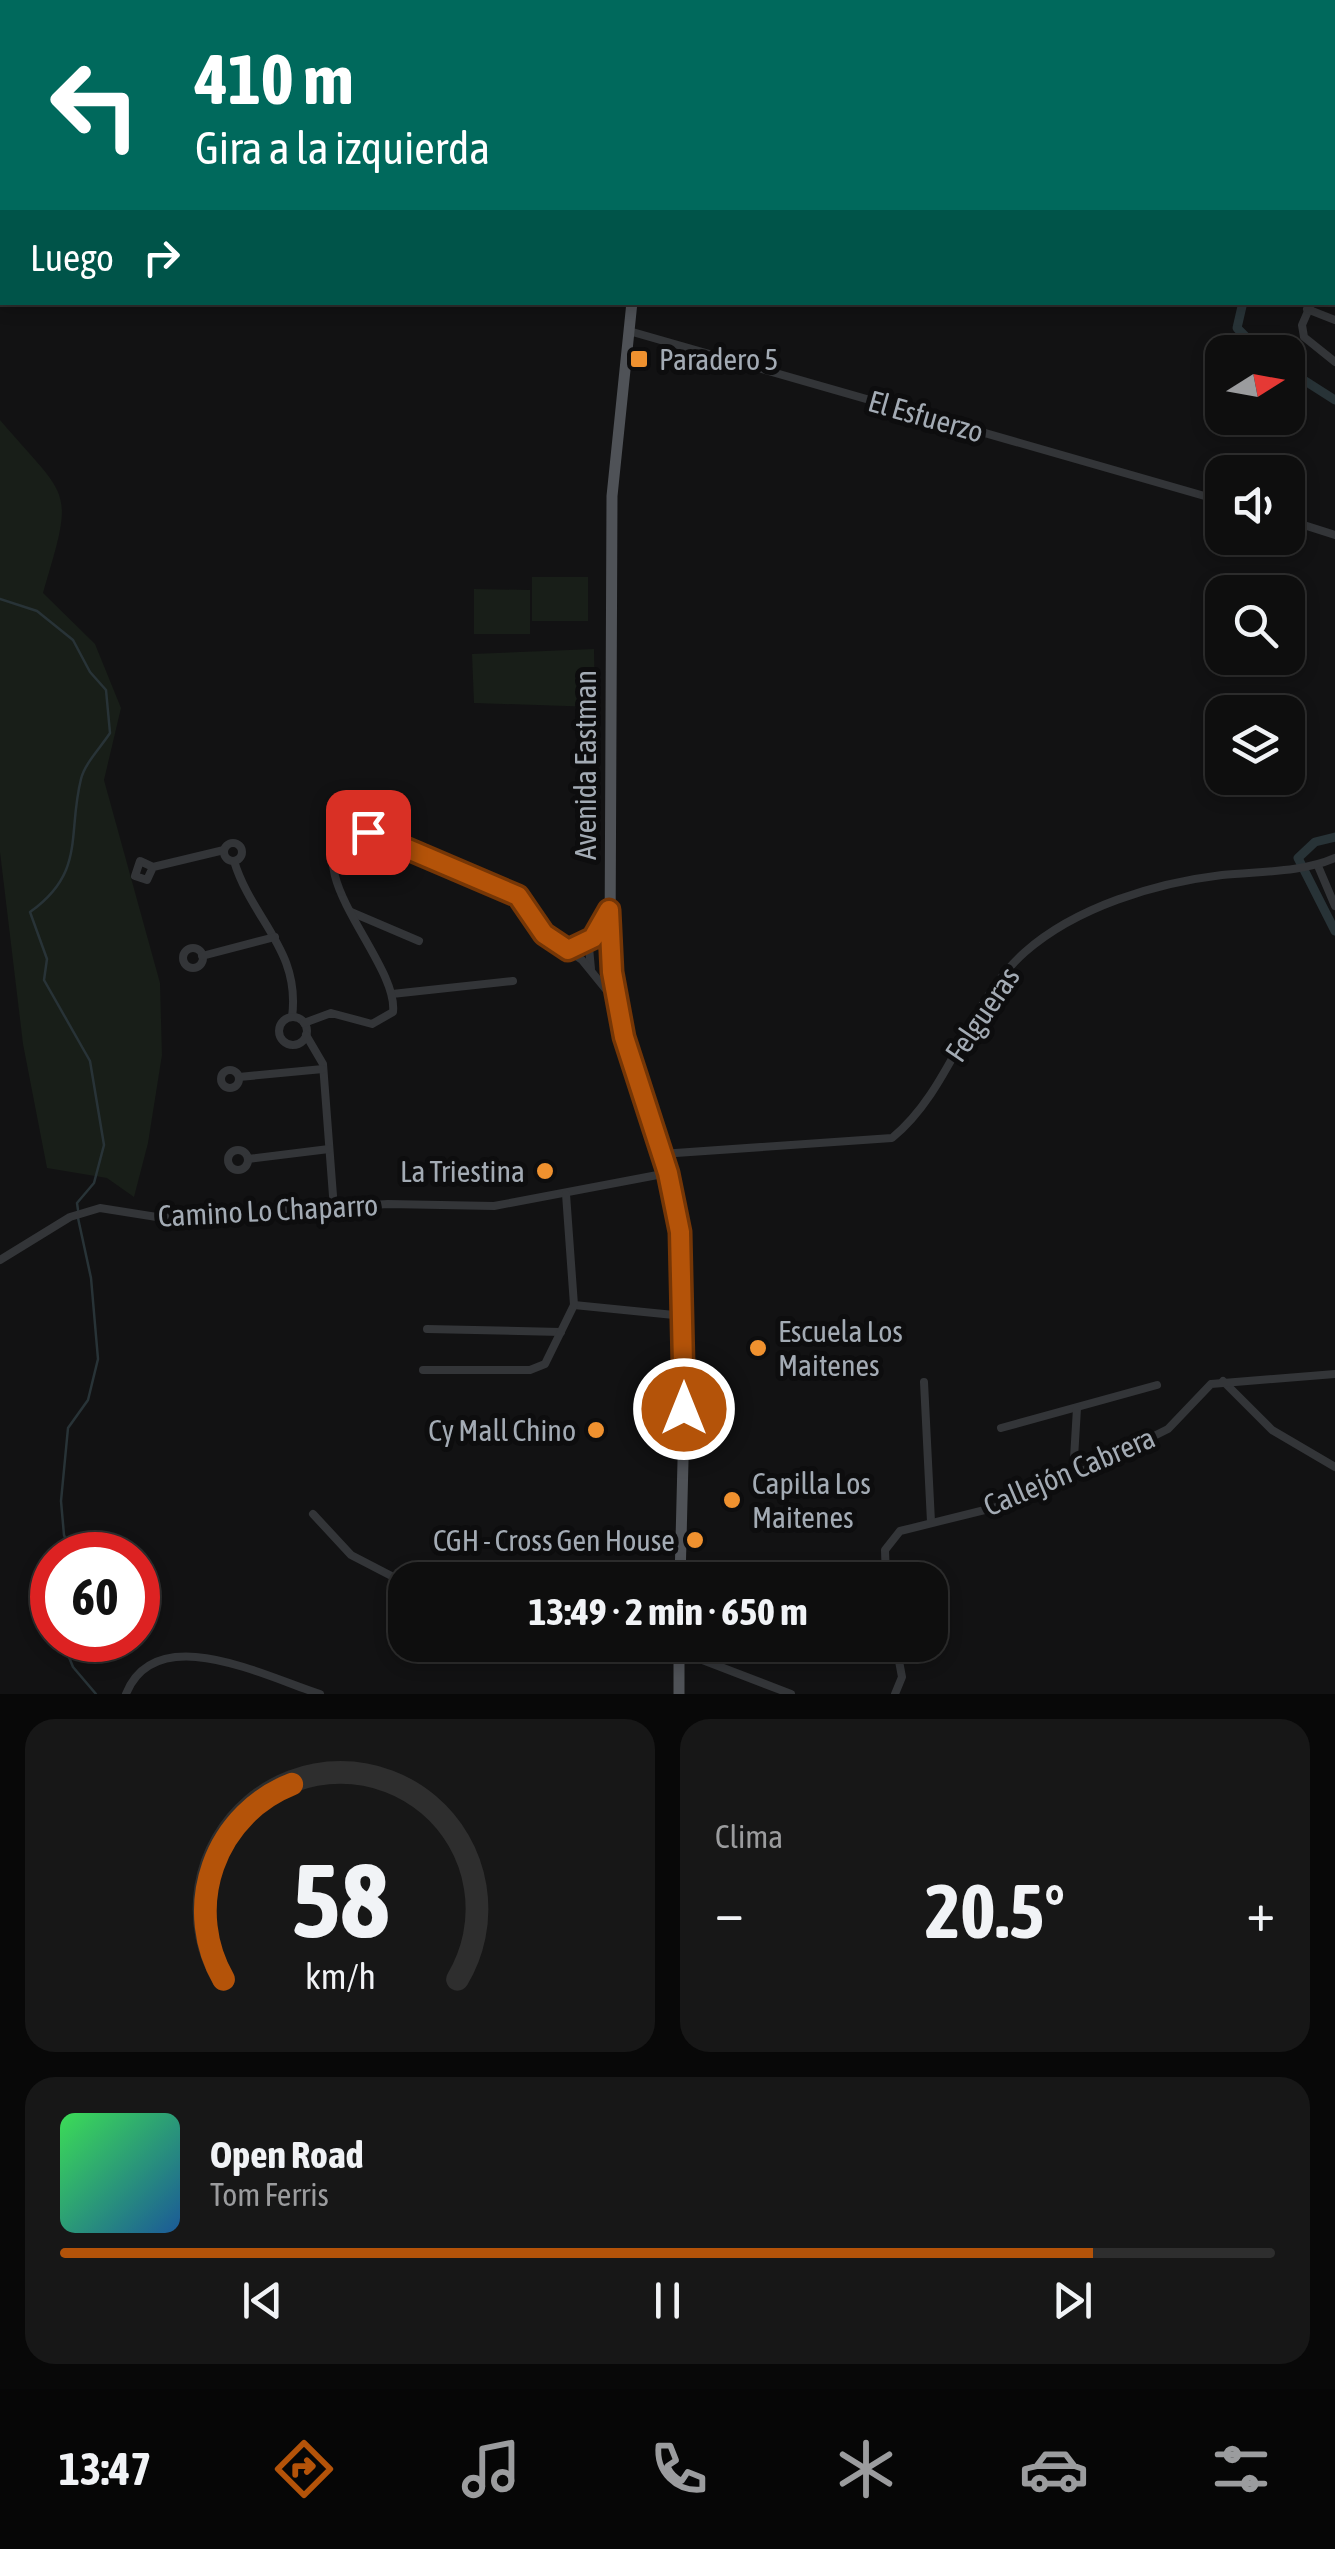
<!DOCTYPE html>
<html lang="es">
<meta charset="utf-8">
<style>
body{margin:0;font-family:"Asap Condensed",sans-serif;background:#171717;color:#f1f3f6;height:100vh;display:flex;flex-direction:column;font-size:38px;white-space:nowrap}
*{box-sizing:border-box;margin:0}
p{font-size:32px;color:#9b9c9e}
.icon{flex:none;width:55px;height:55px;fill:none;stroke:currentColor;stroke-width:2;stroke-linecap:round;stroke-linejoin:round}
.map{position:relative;height:1694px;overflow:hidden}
.side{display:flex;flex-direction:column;gap:25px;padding:25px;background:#080808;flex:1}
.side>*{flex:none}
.hud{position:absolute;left:0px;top:0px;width:1335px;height:305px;box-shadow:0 5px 15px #0003,0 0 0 2px #2e2e2e;background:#00695c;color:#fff;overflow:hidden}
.needle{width:65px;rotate:79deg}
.tools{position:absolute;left:1205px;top:335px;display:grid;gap:20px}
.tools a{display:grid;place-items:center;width:100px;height:100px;border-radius:20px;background:#0e0e0e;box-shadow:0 5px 15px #0003,0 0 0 2px #2e2e2e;font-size:50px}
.speed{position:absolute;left:30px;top:1532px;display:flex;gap:20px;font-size:50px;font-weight:700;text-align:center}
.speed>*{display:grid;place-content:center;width:130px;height:130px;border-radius:50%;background:#0e0e0e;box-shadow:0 5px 15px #0003,0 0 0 2px #2e2e2e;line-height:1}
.speed .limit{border:15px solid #d22;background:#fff;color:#111}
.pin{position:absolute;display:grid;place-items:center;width:85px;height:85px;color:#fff;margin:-42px;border-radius:20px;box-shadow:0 5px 15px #0006}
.me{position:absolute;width:110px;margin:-55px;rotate:0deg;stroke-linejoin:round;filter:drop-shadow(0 0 8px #0008)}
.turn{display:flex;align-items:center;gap:35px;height:210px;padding:0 30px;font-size:45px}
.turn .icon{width:130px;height:130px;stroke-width:2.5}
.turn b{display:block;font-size:70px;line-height:85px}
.then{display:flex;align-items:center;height:95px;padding:0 30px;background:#0003;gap:20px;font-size:38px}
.big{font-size:75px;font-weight:700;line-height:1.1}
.side .card{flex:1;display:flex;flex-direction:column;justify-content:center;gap:15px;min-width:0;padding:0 35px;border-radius:30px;background:#171717}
.side .dial{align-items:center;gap:0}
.dial svg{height:260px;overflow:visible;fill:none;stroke:#2e2e2e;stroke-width:7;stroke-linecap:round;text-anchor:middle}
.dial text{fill:#f1f3f6;stroke:none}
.song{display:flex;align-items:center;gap:30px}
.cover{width:120px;height:120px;border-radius:15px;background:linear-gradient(135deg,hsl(130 70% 55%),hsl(210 70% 35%))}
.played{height:10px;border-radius:5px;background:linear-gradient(90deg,#b45309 85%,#2e2e2e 85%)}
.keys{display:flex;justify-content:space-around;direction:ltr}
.heat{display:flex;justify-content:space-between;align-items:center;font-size:55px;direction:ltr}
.side .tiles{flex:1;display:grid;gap:25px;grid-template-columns:1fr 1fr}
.card:last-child{grid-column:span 2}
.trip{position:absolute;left:388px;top:1562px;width:560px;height:100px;border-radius:30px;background:#0e0e0e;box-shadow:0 5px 15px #0003,0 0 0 2px #2e2e2e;font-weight:700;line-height:100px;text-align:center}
.dock{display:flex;height:160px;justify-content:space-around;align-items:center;background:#060606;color:#9b9c9e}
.dock .icon{width:70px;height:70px}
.dock .active{color:#b45309}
.dock b{font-size:45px;color:#f1f3f6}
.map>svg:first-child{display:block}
.green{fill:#181e18}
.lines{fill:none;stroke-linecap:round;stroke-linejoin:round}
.stream{stroke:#283337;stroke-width:2.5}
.canal{stroke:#283337;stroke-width:9}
.minor{stroke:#333538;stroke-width:8}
.primary{stroke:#4f5257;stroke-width:11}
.route-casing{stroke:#753606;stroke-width:25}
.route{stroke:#b45309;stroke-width:18}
.poi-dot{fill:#ef912f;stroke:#0d0d0e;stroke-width:4}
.labels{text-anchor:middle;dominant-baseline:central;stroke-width:10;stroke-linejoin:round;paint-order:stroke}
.poi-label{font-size:30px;fill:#a3abb4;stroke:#0d0d0e;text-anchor:start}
.street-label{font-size:30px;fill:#a3abb4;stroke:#0d0d0e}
</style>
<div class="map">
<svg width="1335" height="1694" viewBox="0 0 1335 1694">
<rect width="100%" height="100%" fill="#121213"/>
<!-- green -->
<g class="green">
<path d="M0,420c70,82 75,65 43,173l52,51 26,64 -17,72 56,203 2,72 -14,88 -14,54 -27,-19 -60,-10 -24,-124 -23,-192z"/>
<rect x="532" y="577" width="56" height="44"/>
<polygon points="474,589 530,590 530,634 474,634"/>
<polygon points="594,649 595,707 474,703 472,654"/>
</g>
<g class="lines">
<!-- stream -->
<g class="stream">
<path d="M0,599l37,12 36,29 17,32 16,18 4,43c-9,14 -25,30 -29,46 -14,56 5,93 -51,133l17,47 -3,21 46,81 14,84 -10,38 -17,20 1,7"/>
<polyline points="72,1555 64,1535 61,1501 68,1428 88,1400 98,1359 91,1278 78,1218"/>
<polyline points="62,1640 73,1667 96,1694"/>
</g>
<!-- canal -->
<g class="canal">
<polyline points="1332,229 1335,229"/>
<polyline points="1243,302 1237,328 1261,352"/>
<polyline points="1288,370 1335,400"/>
<polyline points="1335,837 1315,842 1298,858 1335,931"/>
</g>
<!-- minor -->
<g class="minor">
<polyline points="1132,0 1138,2"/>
<polyline points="0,43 2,44"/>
<polyline points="1332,299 1335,298"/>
<polyline points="1312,302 1302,325 1304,337 1335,362"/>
<polyline points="1307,309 1335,320"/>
<polyline points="629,331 1222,501"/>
<polyline points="1288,520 1335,535"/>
<circle cx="233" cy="852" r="9"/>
<path d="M234,861c18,59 67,89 58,156"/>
<polyline points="1318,866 1335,906"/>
<polyline points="153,867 147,880 135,876 140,861 153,867 224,850"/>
<polyline points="351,912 419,941"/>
<circle cx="193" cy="958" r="10"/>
<polyline points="568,949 593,938"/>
<polyline points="202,956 275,937"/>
<polyline points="591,969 589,948 608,913"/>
<polyline points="392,994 513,981"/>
<circle cx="293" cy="1031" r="14"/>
<path d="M304,1023l27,-10 41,11 21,-12c6,-50 -102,-147 -42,-183l167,67 26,38 38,26 35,43"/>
<polyline points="306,1035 323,1064 334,1209"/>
<circle cx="230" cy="1079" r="9"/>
<polyline points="239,1077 323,1069"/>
<circle cx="238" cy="1160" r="10"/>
<path d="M661,1154l231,-16c59,-48 76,-136 133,-186 51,-45 130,-69 197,-77 37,-4 79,-2 113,-17"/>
<polyline points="248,1159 329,1149"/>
<polyline points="0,1260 70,1217 100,1208 163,1218 388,1204 494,1206 668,1173"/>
<polyline points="574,1305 684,1316"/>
<polyline points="427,1329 561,1332"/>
<polyline points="423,1370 530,1370 545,1364 574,1305 566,1194"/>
<polyline points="1223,1381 1272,1430 1335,1467"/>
<polyline points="924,1382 931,1522"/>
<polyline points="1001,1428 1157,1385"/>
<polyline points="1073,1475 1077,1408"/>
<polyline points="313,1514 351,1555 405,1583"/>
<polyline points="886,1580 885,1550 900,1531 1005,1505 1098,1464 1168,1429 1211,1384 1335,1374"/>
<polyline points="679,1651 791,1694"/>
<path d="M126,1694c30,-75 140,-17 194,0"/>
<polyline points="895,1694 902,1677 896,1645"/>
</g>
<!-- primary -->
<g class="primary">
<polyline points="651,0 651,2"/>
<polyline points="632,302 612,496 610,948 624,1037 668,1173 681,1246 685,1382 680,1580"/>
<polyline points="679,1645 679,1694"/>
</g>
</g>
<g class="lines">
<!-- route casing -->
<g class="route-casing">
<polyline id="route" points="368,832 518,896 544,934 568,950 593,938 609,910 612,972 624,1037 668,1173 680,1232 684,1409"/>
</g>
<!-- route -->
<use href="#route" class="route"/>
</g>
<!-- markers -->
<g class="poi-dot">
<rect x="629" y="349" width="20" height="20" rx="5"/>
<circle cx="545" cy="1171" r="10"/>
<circle cx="758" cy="1348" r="10"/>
<circle cx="596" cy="1430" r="10"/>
<circle cx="732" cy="1500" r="10"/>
<circle cx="695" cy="1540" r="10"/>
</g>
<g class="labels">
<!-- poi labels -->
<g class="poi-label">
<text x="659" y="359">Paradero 5</text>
<text x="525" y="1171" text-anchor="end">La Triestina</text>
<text x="778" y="1331">Escuela Los<tspan x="778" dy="34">Maitenes</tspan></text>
<text x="576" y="1430" text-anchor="end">Cy Mall Chino</text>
<text x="752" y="1483">Capilla Los<tspan x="752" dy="34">Maitenes</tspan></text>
<text x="675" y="1540" text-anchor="end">CGH - Cross Gen House</text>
</g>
<!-- street labels -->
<g class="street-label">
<text transform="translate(926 416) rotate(16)">El Esfuerzo</text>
<text transform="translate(585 765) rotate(-90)">Avenida Eastman</text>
<text transform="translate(982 1014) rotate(-56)">Felgueras</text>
<text transform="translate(268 1210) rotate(-3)">Camino Lo Chaparro</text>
<text transform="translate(1069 1471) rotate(-23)">Callejón Cabrera</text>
</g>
</g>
</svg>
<div class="tools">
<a><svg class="needle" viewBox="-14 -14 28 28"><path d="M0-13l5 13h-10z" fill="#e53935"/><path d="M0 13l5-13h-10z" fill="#9b9c9e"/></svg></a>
<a><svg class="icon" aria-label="sound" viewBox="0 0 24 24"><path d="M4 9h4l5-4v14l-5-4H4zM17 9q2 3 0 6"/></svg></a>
<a><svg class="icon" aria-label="search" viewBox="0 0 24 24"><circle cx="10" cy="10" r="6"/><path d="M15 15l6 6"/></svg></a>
<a><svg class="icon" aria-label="layers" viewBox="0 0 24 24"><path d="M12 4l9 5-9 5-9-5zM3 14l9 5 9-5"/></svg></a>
</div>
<div class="speed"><div class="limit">60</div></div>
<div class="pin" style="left:368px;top:832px;background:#d93025"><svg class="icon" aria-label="arrive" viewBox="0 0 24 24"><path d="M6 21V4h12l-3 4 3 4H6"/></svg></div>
<svg class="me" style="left:684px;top:1409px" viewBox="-20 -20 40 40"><circle r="17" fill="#b45309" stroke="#fff" stroke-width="3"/><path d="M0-11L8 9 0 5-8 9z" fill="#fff"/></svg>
<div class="trip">13:49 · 2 min · 650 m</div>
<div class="hud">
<div class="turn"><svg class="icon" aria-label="left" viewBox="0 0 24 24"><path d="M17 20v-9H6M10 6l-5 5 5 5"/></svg><div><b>410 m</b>Gira a la izquierda</div></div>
<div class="then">Luego<svg class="icon" aria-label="right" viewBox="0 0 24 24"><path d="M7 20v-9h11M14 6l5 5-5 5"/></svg></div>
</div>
</div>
<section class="side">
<div class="tiles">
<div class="card dial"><svg viewBox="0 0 100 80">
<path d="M14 69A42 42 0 1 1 86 69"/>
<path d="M14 69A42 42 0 0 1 35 9" stroke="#b45309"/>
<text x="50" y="56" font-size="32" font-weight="700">58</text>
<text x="50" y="72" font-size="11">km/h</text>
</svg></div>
<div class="card"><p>Clima</p>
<div class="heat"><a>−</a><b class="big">20.5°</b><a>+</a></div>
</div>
<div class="card">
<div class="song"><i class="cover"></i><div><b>Open Road</b><p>Tom Ferris</p></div></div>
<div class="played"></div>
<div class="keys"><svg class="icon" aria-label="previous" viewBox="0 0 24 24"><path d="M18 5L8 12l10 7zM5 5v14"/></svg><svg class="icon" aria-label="pause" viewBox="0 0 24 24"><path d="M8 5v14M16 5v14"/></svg><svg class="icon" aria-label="next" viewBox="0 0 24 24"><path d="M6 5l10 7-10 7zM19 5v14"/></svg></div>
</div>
</div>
</section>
<nav class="dock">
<b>13:47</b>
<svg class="icon active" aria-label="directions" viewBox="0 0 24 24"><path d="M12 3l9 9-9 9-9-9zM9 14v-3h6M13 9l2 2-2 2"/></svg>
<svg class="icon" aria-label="music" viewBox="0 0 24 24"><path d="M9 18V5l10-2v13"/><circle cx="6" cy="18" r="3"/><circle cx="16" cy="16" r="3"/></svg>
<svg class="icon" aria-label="phone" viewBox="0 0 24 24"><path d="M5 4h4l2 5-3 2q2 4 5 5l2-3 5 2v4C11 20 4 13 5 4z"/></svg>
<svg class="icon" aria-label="climate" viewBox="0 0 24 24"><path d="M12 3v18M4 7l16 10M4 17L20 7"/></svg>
<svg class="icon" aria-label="car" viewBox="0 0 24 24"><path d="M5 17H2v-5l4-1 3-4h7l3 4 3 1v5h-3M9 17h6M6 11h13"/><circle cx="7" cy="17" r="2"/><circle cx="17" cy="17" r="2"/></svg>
<svg class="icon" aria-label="filters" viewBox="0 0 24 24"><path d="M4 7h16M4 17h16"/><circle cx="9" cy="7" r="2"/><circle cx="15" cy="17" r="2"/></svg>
</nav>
